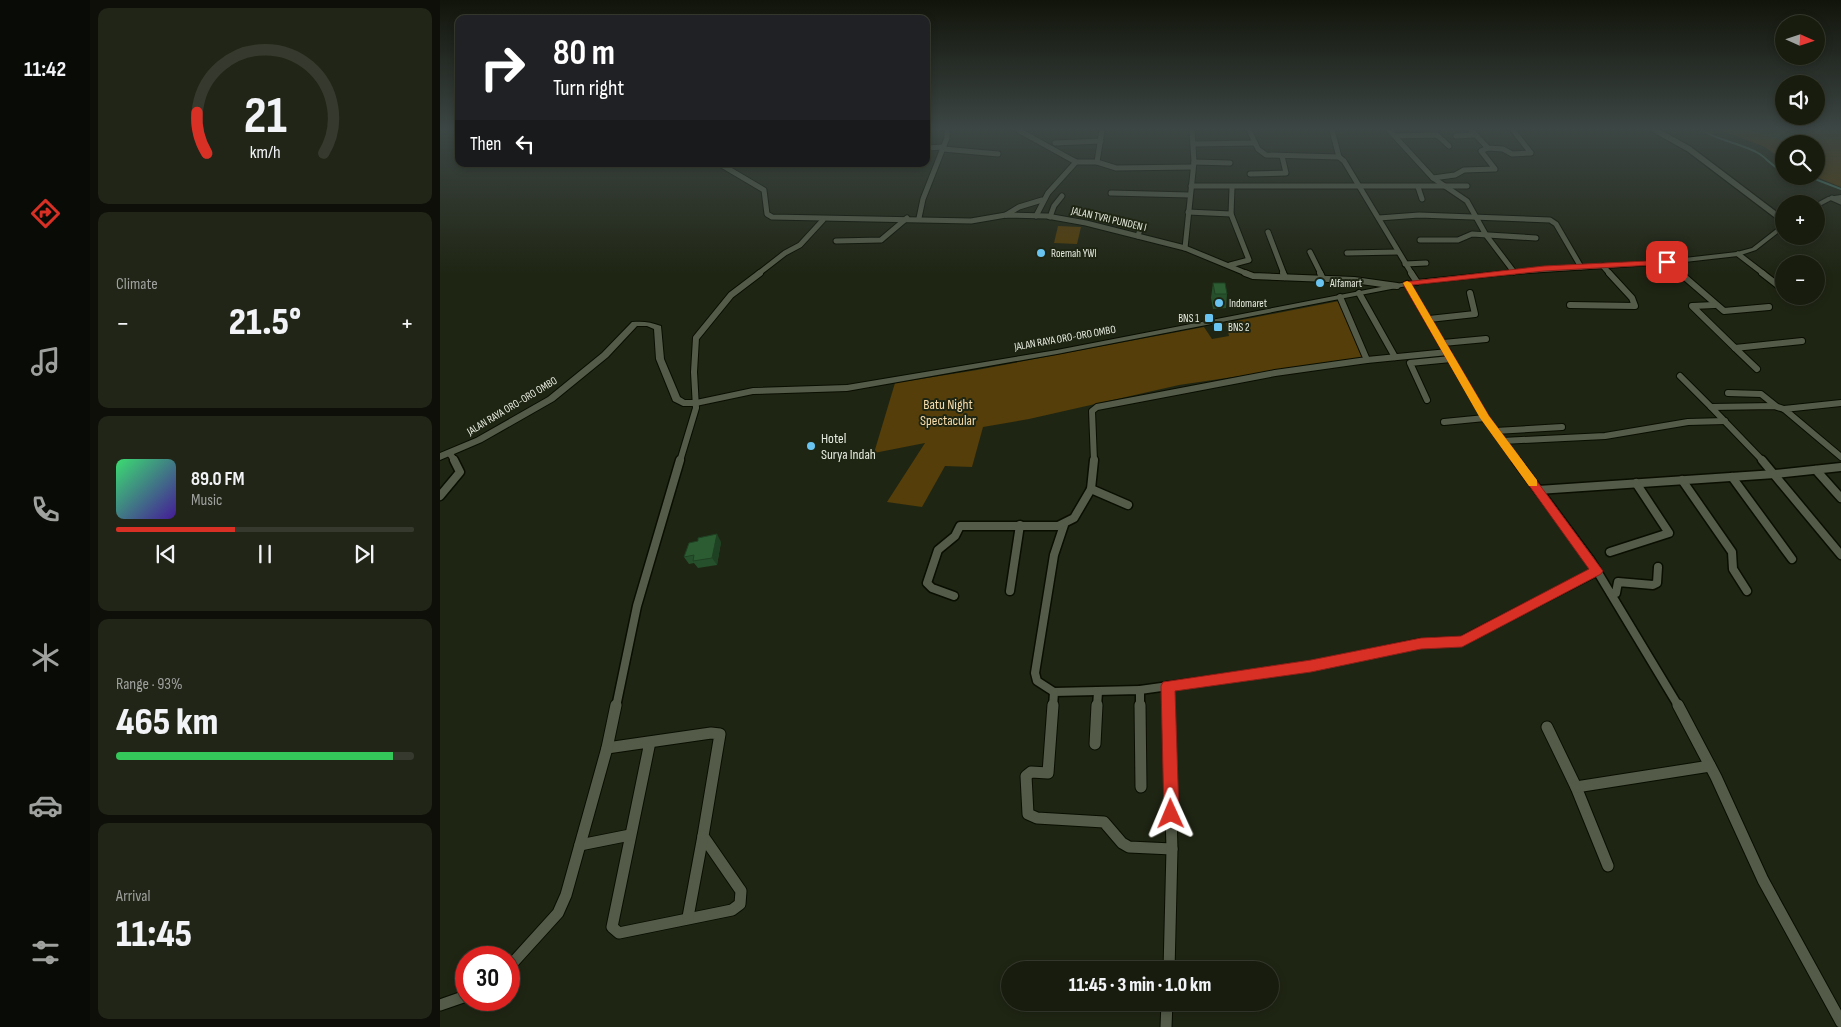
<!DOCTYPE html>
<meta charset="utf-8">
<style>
body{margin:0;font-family:"Sofia Sans Condensed",sans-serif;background:#202517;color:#f1f3f6;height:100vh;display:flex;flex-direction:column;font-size:19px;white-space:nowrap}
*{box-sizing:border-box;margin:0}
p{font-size:16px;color:#9ea19e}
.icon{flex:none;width:28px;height:28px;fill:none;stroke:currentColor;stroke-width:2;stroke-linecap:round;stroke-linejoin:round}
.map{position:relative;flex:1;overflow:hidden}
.side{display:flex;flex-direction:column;gap:8px;padding:8px;background:#0d0f08;width:350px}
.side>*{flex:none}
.guide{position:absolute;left:15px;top:15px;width:475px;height:152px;border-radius:10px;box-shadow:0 2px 8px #0003,0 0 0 1px #363a2e;background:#202124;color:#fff;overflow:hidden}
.needle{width:32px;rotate:93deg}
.tools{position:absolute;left:1335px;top:15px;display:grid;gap:10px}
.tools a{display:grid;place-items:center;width:50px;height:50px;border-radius:50%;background:#171c0e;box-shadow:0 2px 8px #0003,0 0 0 1px #363a2e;font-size:25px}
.speed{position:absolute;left:15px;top:946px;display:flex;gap:10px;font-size:25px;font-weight:700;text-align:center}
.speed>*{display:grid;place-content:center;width:65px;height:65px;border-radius:50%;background:#171c0e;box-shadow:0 2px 8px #0003,0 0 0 1px #363a2e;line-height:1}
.speed .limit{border:8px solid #d22;background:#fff;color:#111}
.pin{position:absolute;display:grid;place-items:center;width:42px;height:42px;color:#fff;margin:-21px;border-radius:10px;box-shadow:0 2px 8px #0006}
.me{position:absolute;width:55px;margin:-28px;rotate:359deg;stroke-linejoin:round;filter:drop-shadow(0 0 4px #0008)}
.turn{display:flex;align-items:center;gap:18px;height:105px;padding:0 15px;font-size:22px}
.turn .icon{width:65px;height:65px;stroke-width:2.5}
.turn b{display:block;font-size:35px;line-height:42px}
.then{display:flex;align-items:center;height:48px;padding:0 15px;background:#0003;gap:10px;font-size:19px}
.big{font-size:38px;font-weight:800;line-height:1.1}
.side .card{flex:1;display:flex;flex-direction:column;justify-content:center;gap:8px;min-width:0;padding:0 18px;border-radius:10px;background:#202517}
.side .dial{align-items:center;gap:0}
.dial svg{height:130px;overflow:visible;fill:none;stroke:#363a2e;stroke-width:7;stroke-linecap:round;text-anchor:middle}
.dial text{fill:#f1f3f6;stroke:none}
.song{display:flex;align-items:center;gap:15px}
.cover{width:60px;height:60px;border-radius:8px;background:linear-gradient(135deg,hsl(140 70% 55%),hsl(260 70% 35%))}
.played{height:5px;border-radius:2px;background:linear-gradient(90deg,#d93025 40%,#363a2e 40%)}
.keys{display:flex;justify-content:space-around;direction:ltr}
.heat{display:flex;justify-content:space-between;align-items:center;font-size:28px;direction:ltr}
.charge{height:8px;border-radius:4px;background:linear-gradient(90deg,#34c759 93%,#363a2e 0)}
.trip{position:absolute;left:561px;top:961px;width:278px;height:50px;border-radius:25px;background:#171c0e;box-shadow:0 2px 8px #0003,0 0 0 1px #363a2e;font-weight:800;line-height:50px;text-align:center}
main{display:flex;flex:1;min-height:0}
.tabs{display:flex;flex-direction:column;width:90px;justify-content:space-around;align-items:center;background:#090b06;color:#9ea19e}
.tabs .icon{width:35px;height:35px}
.tabs .on{color:#d93025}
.tabs b{font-size:22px;color:#f1f3f6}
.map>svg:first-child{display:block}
.green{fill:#553e09}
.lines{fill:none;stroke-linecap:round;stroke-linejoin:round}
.stream{stroke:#467767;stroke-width:2}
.minor-far3-casing{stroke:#090e01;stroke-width:7}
.minor-far2-casing{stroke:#090e01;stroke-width:8}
.minor-far1-casing{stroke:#090e01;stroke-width:11}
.minor-casing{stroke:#090e01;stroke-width:13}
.tertiary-casing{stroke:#090e01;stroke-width:8}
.secondary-casing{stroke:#090e01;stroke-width:2}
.minor-far3{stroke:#545b48;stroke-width:5}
.minor-far2{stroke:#545b48;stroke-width:6}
.minor-far1{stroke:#545b48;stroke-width:8}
.minor{stroke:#545b48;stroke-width:11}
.tertiary{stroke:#545b48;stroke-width:5.5}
.secondary{fill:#545b48;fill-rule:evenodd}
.wall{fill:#26502b}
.shaded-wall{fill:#1f4123}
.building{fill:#2c5d32;stroke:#1f4123}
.route{fill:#d93025;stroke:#8d1f18}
.slow{fill:#f59e0b}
.poi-dot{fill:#69c4f1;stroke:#1f2513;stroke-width:2}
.labels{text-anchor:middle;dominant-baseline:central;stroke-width:4;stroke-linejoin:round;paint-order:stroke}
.far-street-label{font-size:11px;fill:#e7ece0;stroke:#1f2513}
.far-poi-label{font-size:11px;fill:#e7ece0;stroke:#1f2513;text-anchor:start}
.park-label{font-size:14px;fill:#f9deac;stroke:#1f2513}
.poi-label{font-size:14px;fill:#e7ece0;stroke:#1f2513;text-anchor:start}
</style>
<main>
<nav class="tabs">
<b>11:42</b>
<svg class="icon on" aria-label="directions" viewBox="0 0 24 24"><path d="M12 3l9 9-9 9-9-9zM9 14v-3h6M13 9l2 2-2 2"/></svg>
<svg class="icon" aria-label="music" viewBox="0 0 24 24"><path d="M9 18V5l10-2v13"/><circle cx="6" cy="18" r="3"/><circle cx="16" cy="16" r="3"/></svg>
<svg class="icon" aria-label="phone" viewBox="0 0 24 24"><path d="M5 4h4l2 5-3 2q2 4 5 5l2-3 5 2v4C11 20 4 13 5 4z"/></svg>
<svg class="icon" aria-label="climate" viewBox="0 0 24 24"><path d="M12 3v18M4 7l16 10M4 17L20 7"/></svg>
<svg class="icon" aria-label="car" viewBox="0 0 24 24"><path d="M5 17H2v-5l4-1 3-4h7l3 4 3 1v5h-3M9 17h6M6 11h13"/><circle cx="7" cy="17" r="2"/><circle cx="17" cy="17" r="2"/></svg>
<svg class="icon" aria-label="filters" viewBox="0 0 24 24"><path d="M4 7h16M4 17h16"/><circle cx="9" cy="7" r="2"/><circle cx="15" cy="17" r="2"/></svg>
</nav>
<section class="side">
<div class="card dial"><svg viewBox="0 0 100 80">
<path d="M14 69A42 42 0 1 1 86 69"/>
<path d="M14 69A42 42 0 0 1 8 44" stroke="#d93025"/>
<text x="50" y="56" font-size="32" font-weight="700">21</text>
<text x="50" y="72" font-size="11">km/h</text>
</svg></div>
<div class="card"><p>Climate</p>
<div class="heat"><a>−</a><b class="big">21.5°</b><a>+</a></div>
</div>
<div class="card">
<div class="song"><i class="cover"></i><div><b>89.0 FM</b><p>Music</p></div></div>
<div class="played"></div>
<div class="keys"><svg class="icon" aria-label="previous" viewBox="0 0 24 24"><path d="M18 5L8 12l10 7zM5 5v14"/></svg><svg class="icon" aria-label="pause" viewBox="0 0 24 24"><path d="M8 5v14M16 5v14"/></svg><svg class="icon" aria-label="next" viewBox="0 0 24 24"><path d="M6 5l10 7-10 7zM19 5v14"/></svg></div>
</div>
<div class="card"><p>Range · 93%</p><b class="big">465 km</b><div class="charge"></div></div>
<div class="card"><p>Arrival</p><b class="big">11:45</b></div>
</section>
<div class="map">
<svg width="1401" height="1027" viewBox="0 0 1401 1027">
<rect width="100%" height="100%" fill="#1f2513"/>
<!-- green -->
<g class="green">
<polygon points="1280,130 1401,130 1401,187 1374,176 1376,176 1376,144 1344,144 1344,161 1325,147"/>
<polygon points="618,226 641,227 637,244 614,243"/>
<polygon points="899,301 922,358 739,385 589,419 543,427 532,467 505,466 482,507 447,502 485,443 434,453 455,383 537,370 764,327 772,339 789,336 786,323"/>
</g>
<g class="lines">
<!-- stream -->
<g class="stream">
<path d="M1262,130c17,11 38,13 56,23 9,5 15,15 26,18"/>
<polyline points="1367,176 1401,189"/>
</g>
<!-- minor-far3 casing -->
<g class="minor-far3-casing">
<g id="minor-far3">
<polyline points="578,130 636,162 657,162 676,168 753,167"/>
<polyline points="809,130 818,149 826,155 899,157 904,161 972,274"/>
<polyline points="892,130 899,157"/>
<polyline points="949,130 993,178 1027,201 1046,235 1074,272"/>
<polyline points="1031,130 1048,148 1063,149 1072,154 1091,153 1073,130"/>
<polyline points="955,136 997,135 1009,146"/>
<polyline points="1016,136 1033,135"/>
<polyline points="615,143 661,141"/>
<polyline points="755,144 815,143"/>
<polyline points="486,148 504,147"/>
<polyline points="503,149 558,154"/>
<polyline points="657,162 662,130"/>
<polyline points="754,162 790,163"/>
<polyline points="280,164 324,190 327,214 332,217 531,221 566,215 607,216 646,223 745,248 808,274"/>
<polyline points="810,174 846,173 842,156"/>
<polyline points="993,178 1015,175 1024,170 1055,169 1041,151 1048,148"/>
<polyline points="751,186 1027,186"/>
<polyline points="978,187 982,199"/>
<polyline points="671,193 749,195"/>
<polyline points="1392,198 1401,202"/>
<polyline points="748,212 791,214"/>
<polyline points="566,215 579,207 602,200"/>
<polyline points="596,216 608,193 636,162"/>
<polyline points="610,217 614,206 622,196"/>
<polyline points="479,218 483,199 507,138 507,130"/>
<polyline points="939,218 979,215 1110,220 1116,224 1141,267"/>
<polyline points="684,222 701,226 698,236"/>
<polyline points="828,232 844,274"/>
<polyline points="980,240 1018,240 1032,234 1096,238"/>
<polyline points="396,241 441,240 467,218"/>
<polyline points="745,248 754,162 752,130"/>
<polyline points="870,252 881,274"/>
<polyline points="907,253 958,252"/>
<polyline points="1298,254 1324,274"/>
<polyline points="1227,262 1241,274"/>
<polyline points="965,264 986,263"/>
<polyline points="790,265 809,260 791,214 792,188"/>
<polyline points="1163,266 1170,274"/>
<polyline points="318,274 345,253 360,245 383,220"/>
</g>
</g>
<!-- minor-far2 casing -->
<g class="minor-far2-casing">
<g id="minor-far2">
<polyline points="805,273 813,276 914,280 957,286"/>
<polyline points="843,273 845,277"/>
<polyline points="880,273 883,279"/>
<polyline points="971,273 977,282"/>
<polyline points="1240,273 1284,311 1329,307"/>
<polyline points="1322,273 1344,290"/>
<polyline points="967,284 1045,418 1077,461"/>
<polyline points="919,293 955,357"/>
<polyline points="1130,305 1195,306 1192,298 1169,273"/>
<polyline points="1275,305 1252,306 1295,348 1362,341"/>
<polyline points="989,319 1035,314 1030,293"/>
<polyline points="1003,343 1046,339"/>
<polyline points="1295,348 1317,369"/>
<polyline points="927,360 1008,352"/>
<polyline points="1240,376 1271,407 1334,406 1344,409"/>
<polyline points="1288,393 1321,394 1336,406"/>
<polyline points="987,400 970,363 1011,359"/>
<polyline points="1401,403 1344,409 1401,457"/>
<polyline points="1271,407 1323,461"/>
<polyline points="1004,422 1045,418"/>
<polyline points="1055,431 1122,427"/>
<polyline points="1062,441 1165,436 1248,422 1285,421"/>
<polyline points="10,454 15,461"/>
<polyline points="240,461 256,408 254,372 256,338 291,295 320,273"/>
<polyline points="654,461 652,411 657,407 835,373 927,360 900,297"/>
</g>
</g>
<!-- minor-far1 casing -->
<g class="minor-far1-casing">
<g id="minor-far1">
<polyline points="1076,460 1151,561 1239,707"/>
<polyline points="1322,460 1401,555"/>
<polyline points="1376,470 1401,498"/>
<polyline points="1292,477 1352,559"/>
<polyline points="1242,480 1292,552 1293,569 1307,591"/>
<polyline points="651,489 688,505"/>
<polyline points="1098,490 1335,474 1401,467"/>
<polyline points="0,496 20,472 14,460"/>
<polyline points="624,525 614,555 595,673 597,681 614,692 700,690 700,707"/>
<polyline points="1170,552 1229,533 1196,483"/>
<polyline points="570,591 580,525"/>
<polyline points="1171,593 1176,593 1178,582 1213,585 1217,583 1218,567"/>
<polyline points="514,596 492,588 487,583 498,550 515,536 520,526 618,526 634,518 651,489 654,460"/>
<polyline points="728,686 729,707"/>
<polyline points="700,690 871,666 981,643 1022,641 1157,571"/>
<polyline points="176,707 197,606 240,460"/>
<polyline points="613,707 614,692"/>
<polyline points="657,707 658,692"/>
</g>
</g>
<!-- minor casing -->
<g class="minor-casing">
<g id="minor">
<polyline points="613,705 608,773 591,772 586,776 588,814 597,818 664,822 682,843 689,847 732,849 728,705"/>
<polyline points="700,705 701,787"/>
<polyline points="1238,705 1276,777 1323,880 1401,1022"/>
<polyline points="1107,727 1136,787 1168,866"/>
<polyline points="655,744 657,705"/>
<polyline points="167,748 271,733 280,734 263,836 301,891 300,904 292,910 179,933 172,927 210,742"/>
<polyline points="1136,787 1270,766"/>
<polyline points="140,845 190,835"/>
<polyline points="248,917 263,836"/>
<polyline points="69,967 118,913 126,895 167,748 176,705"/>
<polyline points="729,970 732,849"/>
<polyline points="0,1005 26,996"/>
<polyline points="726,1027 727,1002"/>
</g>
</g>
<!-- tertiary casing -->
<g class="tertiary-casing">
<polyline id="tertiary" points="1215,130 1249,149 1344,221"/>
</g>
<!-- secondary casing -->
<g class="secondary-casing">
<g id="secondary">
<polygon points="1401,195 1401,199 1391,200 1376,208 1375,204 1388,197"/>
<path d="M1344,223v5l-28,22 -18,6 -71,8 -153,10 -97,10 -360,70 -210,37 -94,3 -57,12h-13l-10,-5 -17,-42 -2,-30 -7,-3h-10l-29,31 -54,44 -72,41 -42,18v-7l36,-15 72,-41 54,-44 30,-31c11,-1 19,0 29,4l3,33 16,38 5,3h11l57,-12 94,-3 210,-35 360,-70 97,-10 153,-10 70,-8 15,-4z"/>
</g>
</g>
<!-- minor-far3 -->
<use href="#minor-far3" class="minor-far3"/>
<!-- minor-far2 -->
<use href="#minor-far2" class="minor-far2"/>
<!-- minor-far1 -->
<use href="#minor-far1" class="minor-far1"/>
<!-- minor -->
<use href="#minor" class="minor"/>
<!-- tertiary -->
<use href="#tertiary" class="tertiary"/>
<!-- secondary -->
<use href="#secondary" class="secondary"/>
</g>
<!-- wall -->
<g class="wall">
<polygon points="1307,130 1371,130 1354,144"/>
<polygon points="773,283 787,294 786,308 773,309 771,298"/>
<polygon points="281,542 277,565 258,568 254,563 249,564 244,557"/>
</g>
<!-- shaded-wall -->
<g class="shaded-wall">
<polygon points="1363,130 1371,130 1354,144 1362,131"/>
<polygon points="277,534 281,542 277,565 272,558"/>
</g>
<!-- building -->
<g class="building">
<polygon points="773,283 785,283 787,294 775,294"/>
<polygon points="277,534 272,558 253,561 254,555 244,557 249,543 258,541 258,538"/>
</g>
<!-- sky -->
<linearGradient id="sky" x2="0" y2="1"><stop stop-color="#11140a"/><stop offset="0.47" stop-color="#3c4644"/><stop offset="1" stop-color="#3c4644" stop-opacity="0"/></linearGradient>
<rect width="1401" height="274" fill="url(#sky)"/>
<!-- route -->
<polygon class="route" points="1227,260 1231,262 1230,264 1104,271 972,285 1049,416 1163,571 1161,574 1022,647 981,649 871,672 735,691 739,814 737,820 731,822 726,820 724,814 721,686 723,682 871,660 981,638 1021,636 1149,569 1042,420 963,284 964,282 1104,266"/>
<!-- slow -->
<polygon class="slow" points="967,281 971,283 1049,416 1097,480 1097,486 1089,486 1040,418 963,283"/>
<!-- markers -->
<g class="poi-dot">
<circle cx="601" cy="253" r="5"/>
<circle cx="880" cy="283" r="5"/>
<circle cx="779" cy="303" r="5"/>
<rect x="764" y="313" width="10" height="10" rx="2.5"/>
<rect x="773" y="322" width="10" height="10" rx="2.5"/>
<circle cx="371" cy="446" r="5"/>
</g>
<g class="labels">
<!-- far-street labels -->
<g class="far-street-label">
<text transform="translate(669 219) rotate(13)">JALAN TVRI PUNDEN I</text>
<text transform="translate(625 338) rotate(-10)">JALAN RAYA ORO-ORO OMBO</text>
<text transform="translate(72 406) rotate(-31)">JALAN RAYA ORO-ORO OMBO</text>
</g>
<!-- far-poi labels -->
<g class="far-poi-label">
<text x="611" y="253">Roemah YWI</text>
<text x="890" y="283">Alfamart</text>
<text x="789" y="303">Indomaret</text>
<text x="759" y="318" text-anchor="end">BNS 1</text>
<text x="788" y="327">BNS 2</text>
</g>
<!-- park labels -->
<g class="park-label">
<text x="508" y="404">Batu Night<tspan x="508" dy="16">Spectacular</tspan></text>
</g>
<!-- poi labels -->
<g class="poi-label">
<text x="381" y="438">Hotel<tspan x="381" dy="16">Surya Indah</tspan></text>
</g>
</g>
</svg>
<div class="tools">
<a><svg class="needle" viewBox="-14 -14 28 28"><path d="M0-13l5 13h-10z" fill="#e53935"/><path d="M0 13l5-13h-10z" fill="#9ea19e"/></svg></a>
<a><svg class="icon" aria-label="sound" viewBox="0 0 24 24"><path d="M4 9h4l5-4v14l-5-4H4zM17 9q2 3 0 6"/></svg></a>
<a><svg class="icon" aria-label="search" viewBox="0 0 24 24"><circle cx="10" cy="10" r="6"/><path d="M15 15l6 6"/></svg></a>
<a>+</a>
<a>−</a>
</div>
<div class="speed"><div class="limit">30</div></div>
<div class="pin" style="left:1227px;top:262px;background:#d93025"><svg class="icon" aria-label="arrive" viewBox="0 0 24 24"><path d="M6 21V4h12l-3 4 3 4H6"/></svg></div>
<svg class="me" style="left:731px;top:814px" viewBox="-20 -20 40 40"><path d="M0-17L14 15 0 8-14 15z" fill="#d93025" stroke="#fff" stroke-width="4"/></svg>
<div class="trip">11:45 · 3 min · 1.0 km</div>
<div class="guide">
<div class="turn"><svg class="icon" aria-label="right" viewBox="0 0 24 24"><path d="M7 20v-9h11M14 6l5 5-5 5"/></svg><div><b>80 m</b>Turn right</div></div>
<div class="then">Then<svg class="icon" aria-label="left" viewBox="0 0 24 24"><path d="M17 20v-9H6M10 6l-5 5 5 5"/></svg></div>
</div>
</div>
</main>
